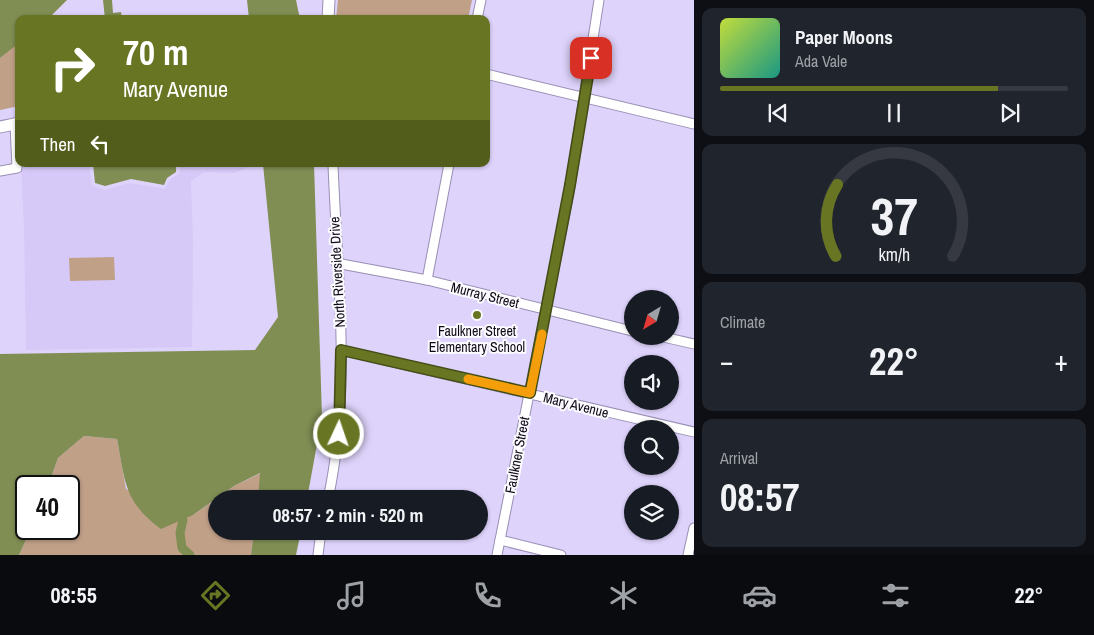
<!DOCTYPE html>
<meta charset="utf-8">
<style>
body{margin:0;font-family:"Archivo Narrow",sans-serif;background:#20242c;color:#f1f3f6;height:100vh;display:flex;flex-direction:column;font-size:19px;white-space:nowrap}
*{box-sizing:border-box;margin:0}
p{font-size:16px;color:#9ea1a6}
.icon{flex:none;width:28px;height:28px;fill:none;stroke:currentColor;stroke-width:2;stroke-linecap:round;stroke-linejoin:round}
.map{position:relative;flex:1;overflow:hidden}
.details{display:flex;flex-direction:column;gap:8px;padding:8px;background:#0d0f14;width:400px}
.details>*{flex:none}
.hud{position:absolute;left:15px;top:15px;width:475px;height:152px;border-radius:10px;box-shadow:0 1px 4px #0004;background:#687522;color:#fff;overflow:hidden}
.needle{width:32px;rotate:217deg}
.tools{position:absolute;left:624px;top:290px;display:grid;gap:10px}
.tools a{display:grid;place-items:center;width:55px;height:55px;border-radius:50%;background:#171b24;box-shadow:0 1px 4px #0004;font-size:25px}
.speed{position:absolute;left:15px;top:475px;display:flex;gap:10px;font-size:25px;font-weight:700;text-align:center}
.speed>*{display:grid;place-content:center;width:65px;height:65px;border-radius:50%;background:#171b24;box-shadow:0 1px 4px #0004;line-height:1}
.speed .limit{border:2px solid #111;border-radius:8px;background:#fff;color:#111}
.pin{position:absolute;display:grid;place-items:center;width:42px;height:42px;color:#fff;margin:-21px;border-radius:10px;box-shadow:0 2px 8px #0006}
.me{position:absolute;width:55px;margin:-28px;rotate:3deg;stroke-linejoin:round;filter:drop-shadow(0 0 4px #0008)}
.turn{display:flex;align-items:center;gap:18px;height:105px;padding:0 25px;font-size:22px}
.turn .icon{width:65px;height:65px;stroke-width:2.5}
.turn b{display:block;font-size:35px;line-height:42px}
.then{display:flex;align-items:center;height:48px;padding:0 25px;background:#0003;gap:10px;font-size:19px}
.big{font-size:38px;font-weight:700;line-height:1.1}
.details .tile{flex:1;display:flex;flex-direction:column;justify-content:center;gap:8px;min-width:0;padding:0 18px;border-radius:10px;background:#20242c}
.details .dial{align-items:center;gap:0}
.dial svg{height:130px;overflow:visible;fill:none;stroke:#363941;stroke-width:7;stroke-linecap:round;text-anchor:middle}
.dial text{fill:#f1f3f6;stroke:none}
.song{display:flex;align-items:center;gap:15px}
.cover{width:60px;height:60px;border-radius:8px;background:linear-gradient(135deg,hsl(70 70% 55%),hsl(170 70% 35%))}
.played{height:5px;border-radius:2px;background:linear-gradient(90deg,#687522 80%,#363941 80%)}
.keys{display:flex;justify-content:space-around;direction:ltr}
.heat{display:flex;justify-content:space-between;align-items:center;font-size:28px;direction:ltr}
.trip{position:absolute;left:208px;top:490px;width:280px;height:50px;border-radius:25px;background:#171b24;box-shadow:0 1px 4px #0004;font-weight:700;line-height:50px;text-align:center}
.menu{display:flex;height:80px;justify-content:space-around;align-items:center;background:#090b0e;color:#9ea1a6}
.menu .icon{width:35px;height:35px}
.menu .current{color:#687522}
.menu b{font-size:22px;color:#f1f3f6}
main{display:flex;flex:1;min-height:0}
.map>svg:first-child{display:block}
.built{fill:#d6c8f7}
.green{fill:#c1a088}
.water{fill:#818e53}
.lines{fill:none;stroke-linecap:round;stroke-linejoin:round}
.canal{stroke:#818e53;stroke-width:9}
.minor-casing{stroke:#998eb3;stroke-width:11}
.major-casing{stroke:#998eb3;stroke-width:13}
.minor{stroke:#fff;stroke-width:9}
.major{stroke:#fff;stroke-width:11}
.route-casing{stroke:#444c16;stroke-width:12}
.route{stroke:#687522;stroke-width:9}
.slow{stroke:#f59e0b;stroke-width:9}
.poi-dot{fill:#687522;stroke:#fcfbff;stroke-width:2}
.labels{text-anchor:middle;dominant-baseline:central;stroke-width:4;stroke-linejoin:round;paint-order:stroke}
.street-label{font-size:14px;fill:#0f0a17;stroke:#fcfbff}
.poi-label{font-size:14px;fill:#0f0a17;stroke:#fcfbff}
</style>
<main>
<div class="map">
<svg width="694" height="555" viewBox="0 0 694 555">
<rect width="100%" height="100%" fill="#ded3fb"/>
<!-- built -->
<polygon class="built" points="21,164 89,164 92,186 105,190 130,183 165,189 170,180 180,173 180,164 256,164 234,173 204,172 191,181 193,241 192,347 26,350 24,225"/>
<!-- green -->
<g class="green">
<polygon points="338,0 472,0 468,19 336,19"/>
<polygon points="19,42 19,106 0,110 0,58"/>
<polygon points="114,257 115,280 70,281 69,258"/>
<polygon points="84,436 117,439 126,489 193,515 216,499 216,531 254,531 251,555 19,555 31,529 69,529 69,486 48,486 58,458"/>
<polygon points="261,473 258,499 216,499 234,486"/>
</g>
<!-- water -->
<g class="water">
<polygon points="0,0 67,0 48,19 19,19 19,43 0,58"/>
<polygon points="103,0 112,0 113,13 121,12 122,19 105,19"/>
<polygon points="247,0 296,0 300,19 249,19"/>
<polygon points="93,164 176,164 176,172 167,178 164,185 131,179 105,186 95,183"/>
<path d="M263,164h51l8,253 -15,82h-49l2,-26 -26,13 -41,29 -32,14c-37,-27 -36,-48 -44,-90l-33,-3 -26,22 -10,28h-22v43h5l-12,26h-19v-201l255,-4 23,-33z"/>
<polygon points="254,531 301,531 296,555 251,555"/>
</g>
<g class="lines">
<!-- canal -->
<polyline class="canal" points="183,520 180,533 182,548 190,555"/>
<!-- minor casing -->
<g class="minor-casing">
<g id="minor">
<polyline points="477,19 481,0"/>
<polyline points="486,74 694,124"/>
<polyline points="0,171 17,168 15,124"/>
<polyline points="336,263 427,280 632,331"/>
<polyline points="427,280 449,164"/>
<polyline points="659,336 694,344"/>
<polyline points="341,350 694,432"/>
<path d="M328,499c24,-110 9,-224 5,-335"/>
<polyline points="500,540 561,555"/>
<polyline points="318,555 321,531"/>
<polyline points="497,555 569,193 599,0"/>
<polyline points="688,555 694,528"/>
</g>
</g>
<!-- major casing -->
<g class="major-casing">
<g id="major">
<polyline points="328,19 329,0"/>
<polyline points="0,127 19,123"/>
</g>
</g>
<!-- minor -->
<use href="#minor" class="minor"/>
<!-- major -->
<use href="#major" class="major"/>
</g>
<g class="lines">
<!-- route casing -->
<g class="route-casing">
<polyline id="route" points="339,434 341,350 530,393 570,185 591,58"/>
</g>
<!-- route -->
<use href="#route" class="route"/>
<!-- slow -->
<polyline class="slow" points="468,379 530,393 542,334"/>
</g>
<!-- markers -->
<circle class="poi-dot" cx="477" cy="315" r="5"/>
<g class="labels">
<!-- street labels -->
<g class="street-label">
<text transform="translate(337 272) rotate(-93)">North Riverside Drive</text>
<text transform="translate(485 295) rotate(14)">Murray Street</text>
<text transform="translate(576 405) rotate(14)">Mary Avenue</text>
<text transform="translate(517 455) rotate(-79)">Faulkner Street</text>
</g>
<!-- poi labels -->
<g class="poi-label">
<text x="477" y="331">Faulkner Street<tspan x="477" dy="16">Elementary School</tspan></text>
</g>
</g>
</svg>
<div class="tools">
<a><svg class="needle" viewBox="-14 -14 28 28"><path d="M0-13l5 13h-10z" fill="#e53935"/><path d="M0 13l5-13h-10z" fill="#9ea1a6"/></svg></a>
<a><svg class="icon" aria-label="sound" viewBox="0 0 24 24"><path d="M4 9h4l5-4v14l-5-4H4zM17 9q2 3 0 6"/></svg></a>
<a><svg class="icon" aria-label="search" viewBox="0 0 24 24"><circle cx="10" cy="10" r="6"/><path d="M15 15l6 6"/></svg></a>
<a><svg class="icon" aria-label="layers" viewBox="0 0 24 24"><path d="M12 4l9 5-9 5-9-5zM3 14l9 5 9-5"/></svg></a>
</div>
<div class="speed"><div class="limit">40</div></div>
<div class="pin" style="left:591px;top:58px;background:#d93025"><svg class="icon" aria-label="arrive" viewBox="0 0 24 24"><path d="M6 21V4h12l-3 4 3 4H6"/></svg></div>
<svg class="me" style="left:339px;top:434px" viewBox="-20 -20 40 40"><circle r="17" fill="#687522" stroke="#fff" stroke-width="3"/><path d="M0-11L8 9 0 5-8 9z" fill="#fff"/></svg>
<div class="trip">08:57 · 2 min · 520 m</div>
<div class="hud">
<div class="turn"><svg class="icon" aria-label="right" viewBox="0 0 24 24"><path d="M7 20v-9h11M14 6l5 5-5 5"/></svg><div><b>70 m</b>Mary Avenue</div></div>
<div class="then">Then<svg class="icon" aria-label="left" viewBox="0 0 24 24"><path d="M17 20v-9H6M10 6l-5 5 5 5"/></svg></div>
</div>
</div>
<section class="details">
<div class="tile">
<div class="song"><i class="cover"></i><div><b>Paper Moons</b><p>Ada Vale</p></div></div>
<div class="played"></div>
<div class="keys"><svg class="icon" aria-label="previous" viewBox="0 0 24 24"><path d="M18 5L8 12l10 7zM5 5v14"/></svg><svg class="icon" aria-label="pause" viewBox="0 0 24 24"><path d="M8 5v14M16 5v14"/></svg><svg class="icon" aria-label="next" viewBox="0 0 24 24"><path d="M6 5l10 7-10 7zM19 5v14"/></svg></div>
</div>
<div class="tile dial"><svg viewBox="0 0 100 80">
<path d="M14 69A42 42 0 1 1 86 69"/>
<path d="M14 69A42 42 0 0 1 15 25" stroke="#687522"/>
<text x="50" y="56" font-size="32" font-weight="700">37</text>
<text x="50" y="72" font-size="11">km/h</text>
</svg></div>
<div class="tile"><p>Climate</p>
<div class="heat"><a>−</a><b class="big">22°</b><a>+</a></div>
</div>
<div class="tile"><p>Arrival</p><b class="big">08:57</b></div>
</section>
</main>
<nav class="menu">
<b>08:55</b>
<svg class="icon current" aria-label="directions" viewBox="0 0 24 24"><path d="M12 3l9 9-9 9-9-9zM9 14v-3h6M13 9l2 2-2 2"/></svg>
<svg class="icon" aria-label="music" viewBox="0 0 24 24"><path d="M9 18V5l10-2v13"/><circle cx="6" cy="18" r="3"/><circle cx="16" cy="16" r="3"/></svg>
<svg class="icon" aria-label="phone" viewBox="0 0 24 24"><path d="M5 4h4l2 5-3 2q2 4 5 5l2-3 5 2v4C11 20 4 13 5 4z"/></svg>
<svg class="icon" aria-label="climate" viewBox="0 0 24 24"><path d="M12 3v18M4 7l16 10M4 17L20 7"/></svg>
<svg class="icon" aria-label="car" viewBox="0 0 24 24"><path d="M5 17H2v-5l4-1 3-4h7l3 4 3 1v5h-3M9 17h6M6 11h13"/><circle cx="7" cy="17" r="2"/><circle cx="17" cy="17" r="2"/></svg>
<svg class="icon" aria-label="filters" viewBox="0 0 24 24"><path d="M4 7h16M4 17h16"/><circle cx="9" cy="7" r="2"/><circle cx="15" cy="17" r="2"/></svg>
<b>22°</b>
</nav>
